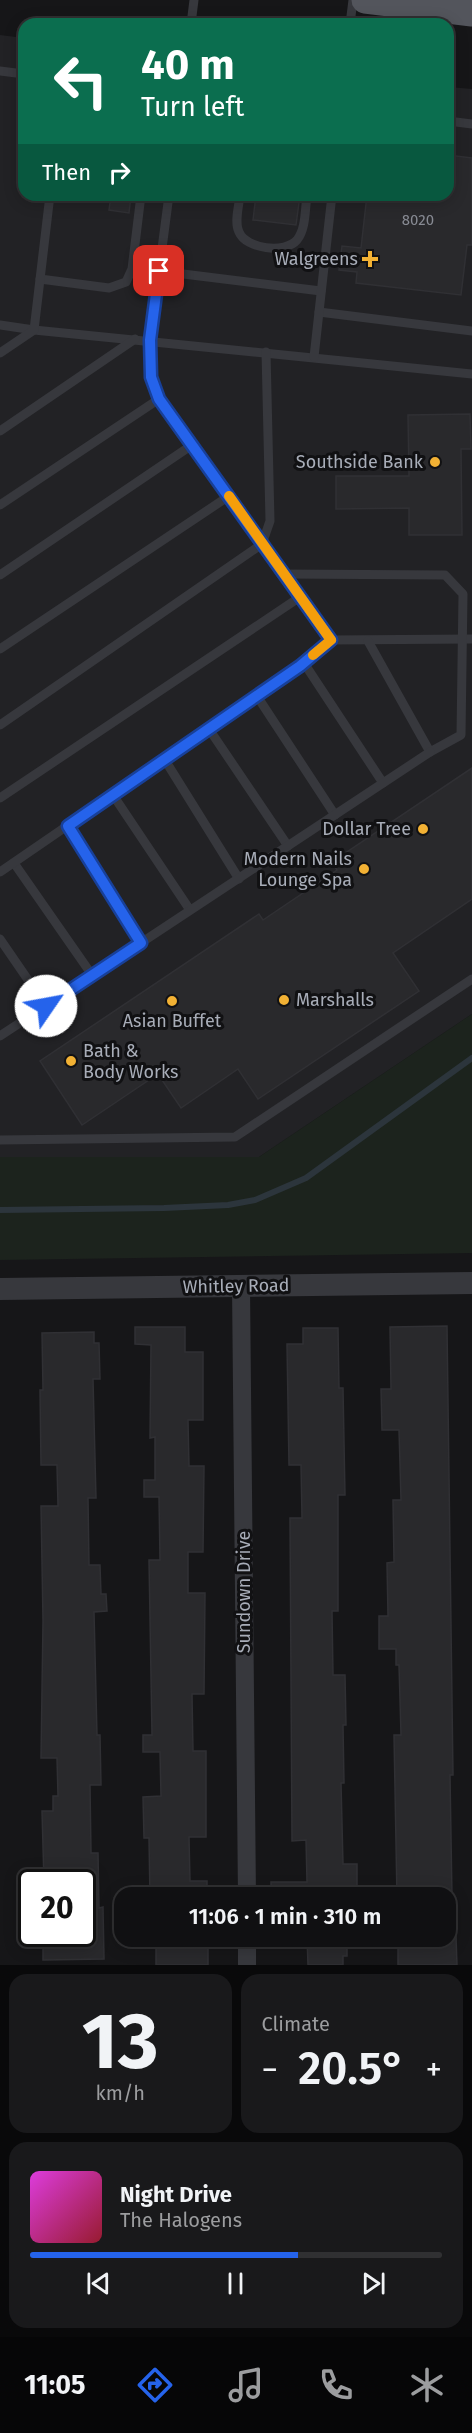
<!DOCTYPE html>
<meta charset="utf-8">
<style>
body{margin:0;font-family:"Fira Sans",sans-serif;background:#19191b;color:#f1f3f6;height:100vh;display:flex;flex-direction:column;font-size:22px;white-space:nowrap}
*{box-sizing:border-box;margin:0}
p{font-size:20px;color:#9c9d9f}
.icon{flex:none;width:33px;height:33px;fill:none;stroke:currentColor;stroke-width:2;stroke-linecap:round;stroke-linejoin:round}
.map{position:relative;height:1965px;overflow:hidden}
.panel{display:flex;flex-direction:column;gap:9px;padding:9px;background:#09090a;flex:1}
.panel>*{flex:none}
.guide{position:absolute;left:18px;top:18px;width:436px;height:183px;border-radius:18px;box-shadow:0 3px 15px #0003,0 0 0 2px #303032;background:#0b6e4f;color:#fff;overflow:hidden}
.speed{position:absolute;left:18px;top:1869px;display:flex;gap:12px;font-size:30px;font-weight:700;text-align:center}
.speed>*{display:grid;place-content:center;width:78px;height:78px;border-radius:50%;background:#101012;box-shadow:0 3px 15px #0003,0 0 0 2px #303032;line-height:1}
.speed .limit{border:3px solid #111;border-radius:9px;background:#fff;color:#111}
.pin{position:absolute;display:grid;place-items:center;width:51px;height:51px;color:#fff;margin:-26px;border-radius:12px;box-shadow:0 3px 9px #0006}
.me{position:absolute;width:66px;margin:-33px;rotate:57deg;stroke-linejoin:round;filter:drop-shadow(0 0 4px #0008)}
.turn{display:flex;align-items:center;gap:21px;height:126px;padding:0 24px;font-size:27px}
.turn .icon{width:78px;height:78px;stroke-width:2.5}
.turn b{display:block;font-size:42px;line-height:51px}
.then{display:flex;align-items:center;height:57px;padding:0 24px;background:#0003;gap:12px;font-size:22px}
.big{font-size:45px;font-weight:600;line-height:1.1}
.panel .tile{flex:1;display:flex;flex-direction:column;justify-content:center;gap:9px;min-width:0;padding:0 21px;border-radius:18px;background:#19191b}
.panel .dial{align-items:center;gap:0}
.dial b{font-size:78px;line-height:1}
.song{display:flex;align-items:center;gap:18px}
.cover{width:72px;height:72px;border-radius:9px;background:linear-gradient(135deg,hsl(300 70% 55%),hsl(350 70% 35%))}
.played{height:6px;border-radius:3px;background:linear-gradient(90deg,#2563eb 65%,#303032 65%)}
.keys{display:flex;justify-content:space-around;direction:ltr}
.heat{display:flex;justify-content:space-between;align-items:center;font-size:33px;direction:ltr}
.panel .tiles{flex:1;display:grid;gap:9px;grid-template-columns:1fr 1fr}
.tile:last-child{grid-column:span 2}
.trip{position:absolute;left:114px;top:1887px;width:342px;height:60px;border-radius:18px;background:#101012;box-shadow:0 3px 15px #0003,0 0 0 2px #303032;font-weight:600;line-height:60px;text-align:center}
.tab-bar{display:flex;height:96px;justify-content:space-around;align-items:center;background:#060607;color:#9c9d9f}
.tab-bar .icon{width:42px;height:42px}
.tab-bar .selected{color:#2563eb}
.tab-bar b{font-size:27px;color:#f1f3f6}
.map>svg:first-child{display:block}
.built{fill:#222225}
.grass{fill:#1c231d}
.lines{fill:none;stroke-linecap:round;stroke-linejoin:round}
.stream{stroke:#2c353c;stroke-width:6}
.building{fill:#29292c;stroke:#303034;stroke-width:1.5}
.service{stroke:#37383d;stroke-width:9}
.minor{stroke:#37383d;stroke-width:18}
.tertiary{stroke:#37383d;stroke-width:22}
.primary{stroke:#53555c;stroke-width:27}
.route-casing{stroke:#184099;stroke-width:15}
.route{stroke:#2563eb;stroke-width:10}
.slow{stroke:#f59e0b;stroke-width:10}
.poi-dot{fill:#f2b134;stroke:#111113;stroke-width:2}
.labels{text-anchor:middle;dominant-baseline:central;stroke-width:6;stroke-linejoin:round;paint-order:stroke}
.number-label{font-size:15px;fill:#888b94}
.poi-label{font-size:18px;fill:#a8adb8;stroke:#111113;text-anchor:end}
.street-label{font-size:18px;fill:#a8adb8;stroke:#111113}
</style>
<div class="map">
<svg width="472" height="1965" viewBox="0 0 472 1965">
<rect width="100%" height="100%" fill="#161618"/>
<!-- built -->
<polygon class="built" points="0,35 24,38 24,195 448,195 449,87 472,89 472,1014 259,1157 0,1157"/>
<!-- grass -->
<polygon class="grass" points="472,1014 472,1253 0,1260 0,1157 259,1157"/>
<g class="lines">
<!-- stream -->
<polyline class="stream" points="0,1210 164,1208 228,1205 255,1200 306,1178 472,1058"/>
</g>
<!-- building -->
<g class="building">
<polygon points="448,155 472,158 472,245 467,245 461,295 356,283 357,272 339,270 342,246 361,248 367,195 448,195"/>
<polygon points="111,195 131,195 129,213 109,210"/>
<polygon points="256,195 300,195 296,225 253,220"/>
<polygon points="470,414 471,449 461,449 462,535 409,535 409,508 336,509 336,476 409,476 408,415"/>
<polygon points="472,768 472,899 393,953 419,991 258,1099 238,1069 181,1108 158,1074 82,1125 40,1061 259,914 263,920 337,870 332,862"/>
<polygon points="447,1326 453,1775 450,1775 452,1897 397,1898 394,1735 401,1735 399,1665 396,1665 396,1649 379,1649 379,1616 388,1616 387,1563 394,1562 393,1500 401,1500 399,1430 382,1430 381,1389 391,1389 390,1327"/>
<polygon points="135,1327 185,1327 185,1352 203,1352 203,1420 188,1420 189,1466 204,1466 203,1552 188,1552 188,1593 205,1593 204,1694 192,1694 193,1751 206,1751 206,1837 189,1837 190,1881 207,1881 207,1898 150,1898 149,1838 144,1838 143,1797 161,1796 160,1752 143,1752 143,1735 152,1735 149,1560 160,1560 159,1497 144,1497 144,1480 155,1480 155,1437 150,1438 151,1345 135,1344"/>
<polygon points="303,1328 338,1328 339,1388 343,1388 345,1495 338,1495 338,1611 332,1611 333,1675 345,1675 346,1725 343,1725 344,1783 341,1783 343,1864 357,1864 357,1898 271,1898 271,1882 307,1882 306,1840 292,1841 290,1518 302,1518 301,1465 289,1465 287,1344 303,1344"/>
<polygon points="94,1332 94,1343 99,1343 100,1379 93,1379 96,1498 88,1498 89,1565 100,1565 101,1594 106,1594 107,1611 94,1612 97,1735 100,1735 101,1785 90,1785 91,1853 98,1853 99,1908 103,1907 104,1959 43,1960 43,1940 58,1940 58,1934 82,1934 82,1882 44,1882 42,1811 53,1811 53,1796 58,1796 57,1758 41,1758 43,1621 41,1506 58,1506 57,1465 41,1465 40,1390 43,1390 42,1333"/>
<rect x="156" y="1936" width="52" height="29"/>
<polygon points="307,1936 347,1936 347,1956 343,1956 343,1965 308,1965"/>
<polygon points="398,1936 456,1936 457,1965 398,1965"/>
</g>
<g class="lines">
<!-- service -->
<g class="service">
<polyline points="191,24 194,0"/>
<polyline points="350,24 353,0"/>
<polyline points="0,71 24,74"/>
<polyline points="448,121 472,124"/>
<polyline points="169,195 150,340 151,377 159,399 331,640 472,639"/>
<path d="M240,195c-1,11 -6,27 -1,37 7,17 46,22 58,8 9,-11 8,-31 10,-45"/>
<polyline points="159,271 321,291"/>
<polyline points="40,279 109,288 126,282 132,269 141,195"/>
<polyline points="319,312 472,331"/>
<polyline points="0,325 34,330 472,374"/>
<polyline points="0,353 34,330 50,195"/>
<polyline points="314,357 332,195"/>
<polyline points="0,431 135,339"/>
<polyline points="0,505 159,399"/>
<polyline points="284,574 445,575 463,594 461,735 430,752 368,641"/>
<polyline points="0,575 192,445"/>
<polyline points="0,649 229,496"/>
<polyline points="304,663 383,783"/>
<polyline points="257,696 335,815"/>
<polyline points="0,725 262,544 270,521 266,352"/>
<polyline points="209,729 288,846"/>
<polyline points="165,760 239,879"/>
<polyline points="113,795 190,910"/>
<polyline points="0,798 300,597"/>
<polyline points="67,826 141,943"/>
<polyline points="14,863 92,975"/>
<polyline points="0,872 300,666 331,640"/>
<polyline points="0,939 46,1006"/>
<polyline points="0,1036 430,752"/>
<polyline points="0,1140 235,1137 472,979"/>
</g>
<!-- minor -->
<g class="minor">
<polyline points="241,1286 247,1898"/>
<polyline points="247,1936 247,1965"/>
</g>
<!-- tertiary -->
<polyline class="tertiary" points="0,1289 472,1283"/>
<!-- primary -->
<polyline class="primary" points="365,0 472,13"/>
</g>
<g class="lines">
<!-- route casing -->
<g class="route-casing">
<polyline id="route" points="46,1006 141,943 68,826 300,666 331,640 159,399 151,377 150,340 159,271"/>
</g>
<!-- route -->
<use href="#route" class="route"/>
<!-- slow -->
<polyline class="slow" points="229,496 331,640 313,655"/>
</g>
<!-- markers -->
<g class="poi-dot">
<path d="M367 250h6v6h6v6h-6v6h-6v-6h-6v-6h6z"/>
<circle cx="435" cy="462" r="6"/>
<circle cx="423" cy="829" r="6"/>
<circle cx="364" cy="869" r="6"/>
<circle cx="284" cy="1000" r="6"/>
<circle cx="172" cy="1001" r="6"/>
<circle cx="71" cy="1061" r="6"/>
</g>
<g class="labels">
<!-- number labels -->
<g class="number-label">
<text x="418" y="220">8020</text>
</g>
<!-- poi labels -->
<g class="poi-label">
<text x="358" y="259">Walgreens</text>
<text x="423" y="462">Southside Bank</text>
<text x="411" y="829">Dollar Tree</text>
<text x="352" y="859">Modern Nails<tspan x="352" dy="21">Lounge Spa</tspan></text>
<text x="296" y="1000" text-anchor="start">Marshalls</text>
<text x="172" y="1021" text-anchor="middle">Asian Buffet</text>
<text x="83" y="1051" text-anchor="start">Bath &amp;<tspan x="83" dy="21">Body Works</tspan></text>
</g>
<!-- street labels -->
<g class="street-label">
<text transform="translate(236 1286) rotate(-1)">Whitley Road</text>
<text transform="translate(244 1592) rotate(-90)">Sundown Drive</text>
</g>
</g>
</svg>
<div class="speed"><div class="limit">20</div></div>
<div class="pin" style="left:159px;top:271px;background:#d93025"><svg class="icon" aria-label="arrive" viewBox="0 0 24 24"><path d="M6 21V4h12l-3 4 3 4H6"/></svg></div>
<svg class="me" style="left:46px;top:1006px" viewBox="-20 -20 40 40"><circle r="19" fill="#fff"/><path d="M0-13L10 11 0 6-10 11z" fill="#2563eb"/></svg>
<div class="trip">11:06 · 1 min · 310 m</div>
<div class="guide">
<div class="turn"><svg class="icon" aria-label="left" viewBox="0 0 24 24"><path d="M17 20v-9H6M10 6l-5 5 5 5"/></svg><div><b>40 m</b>Turn left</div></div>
<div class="then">Then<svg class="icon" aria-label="right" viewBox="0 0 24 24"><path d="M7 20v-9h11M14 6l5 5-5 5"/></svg></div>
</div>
</div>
<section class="panel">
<div class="tiles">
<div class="tile dial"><b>13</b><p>km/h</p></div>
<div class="tile"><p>Climate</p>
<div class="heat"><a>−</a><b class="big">20.5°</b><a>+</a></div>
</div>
<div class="tile">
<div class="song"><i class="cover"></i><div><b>Night Drive</b><p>The Halogens</p></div></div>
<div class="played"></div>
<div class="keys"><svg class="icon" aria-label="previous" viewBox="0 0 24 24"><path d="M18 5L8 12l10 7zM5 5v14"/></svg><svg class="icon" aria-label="pause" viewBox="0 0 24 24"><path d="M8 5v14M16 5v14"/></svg><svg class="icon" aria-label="next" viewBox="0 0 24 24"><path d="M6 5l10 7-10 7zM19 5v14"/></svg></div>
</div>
</div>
</section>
<nav class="tab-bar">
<b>11:05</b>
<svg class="icon selected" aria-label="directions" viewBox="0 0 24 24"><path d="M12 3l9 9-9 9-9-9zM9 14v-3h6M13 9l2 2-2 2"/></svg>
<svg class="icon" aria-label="music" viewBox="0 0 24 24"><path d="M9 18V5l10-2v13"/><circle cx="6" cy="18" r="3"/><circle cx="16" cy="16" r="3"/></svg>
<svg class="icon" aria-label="phone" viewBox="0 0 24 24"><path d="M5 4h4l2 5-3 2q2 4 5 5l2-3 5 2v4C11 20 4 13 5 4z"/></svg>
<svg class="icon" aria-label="climate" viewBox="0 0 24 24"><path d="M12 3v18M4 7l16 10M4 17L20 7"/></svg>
</nav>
